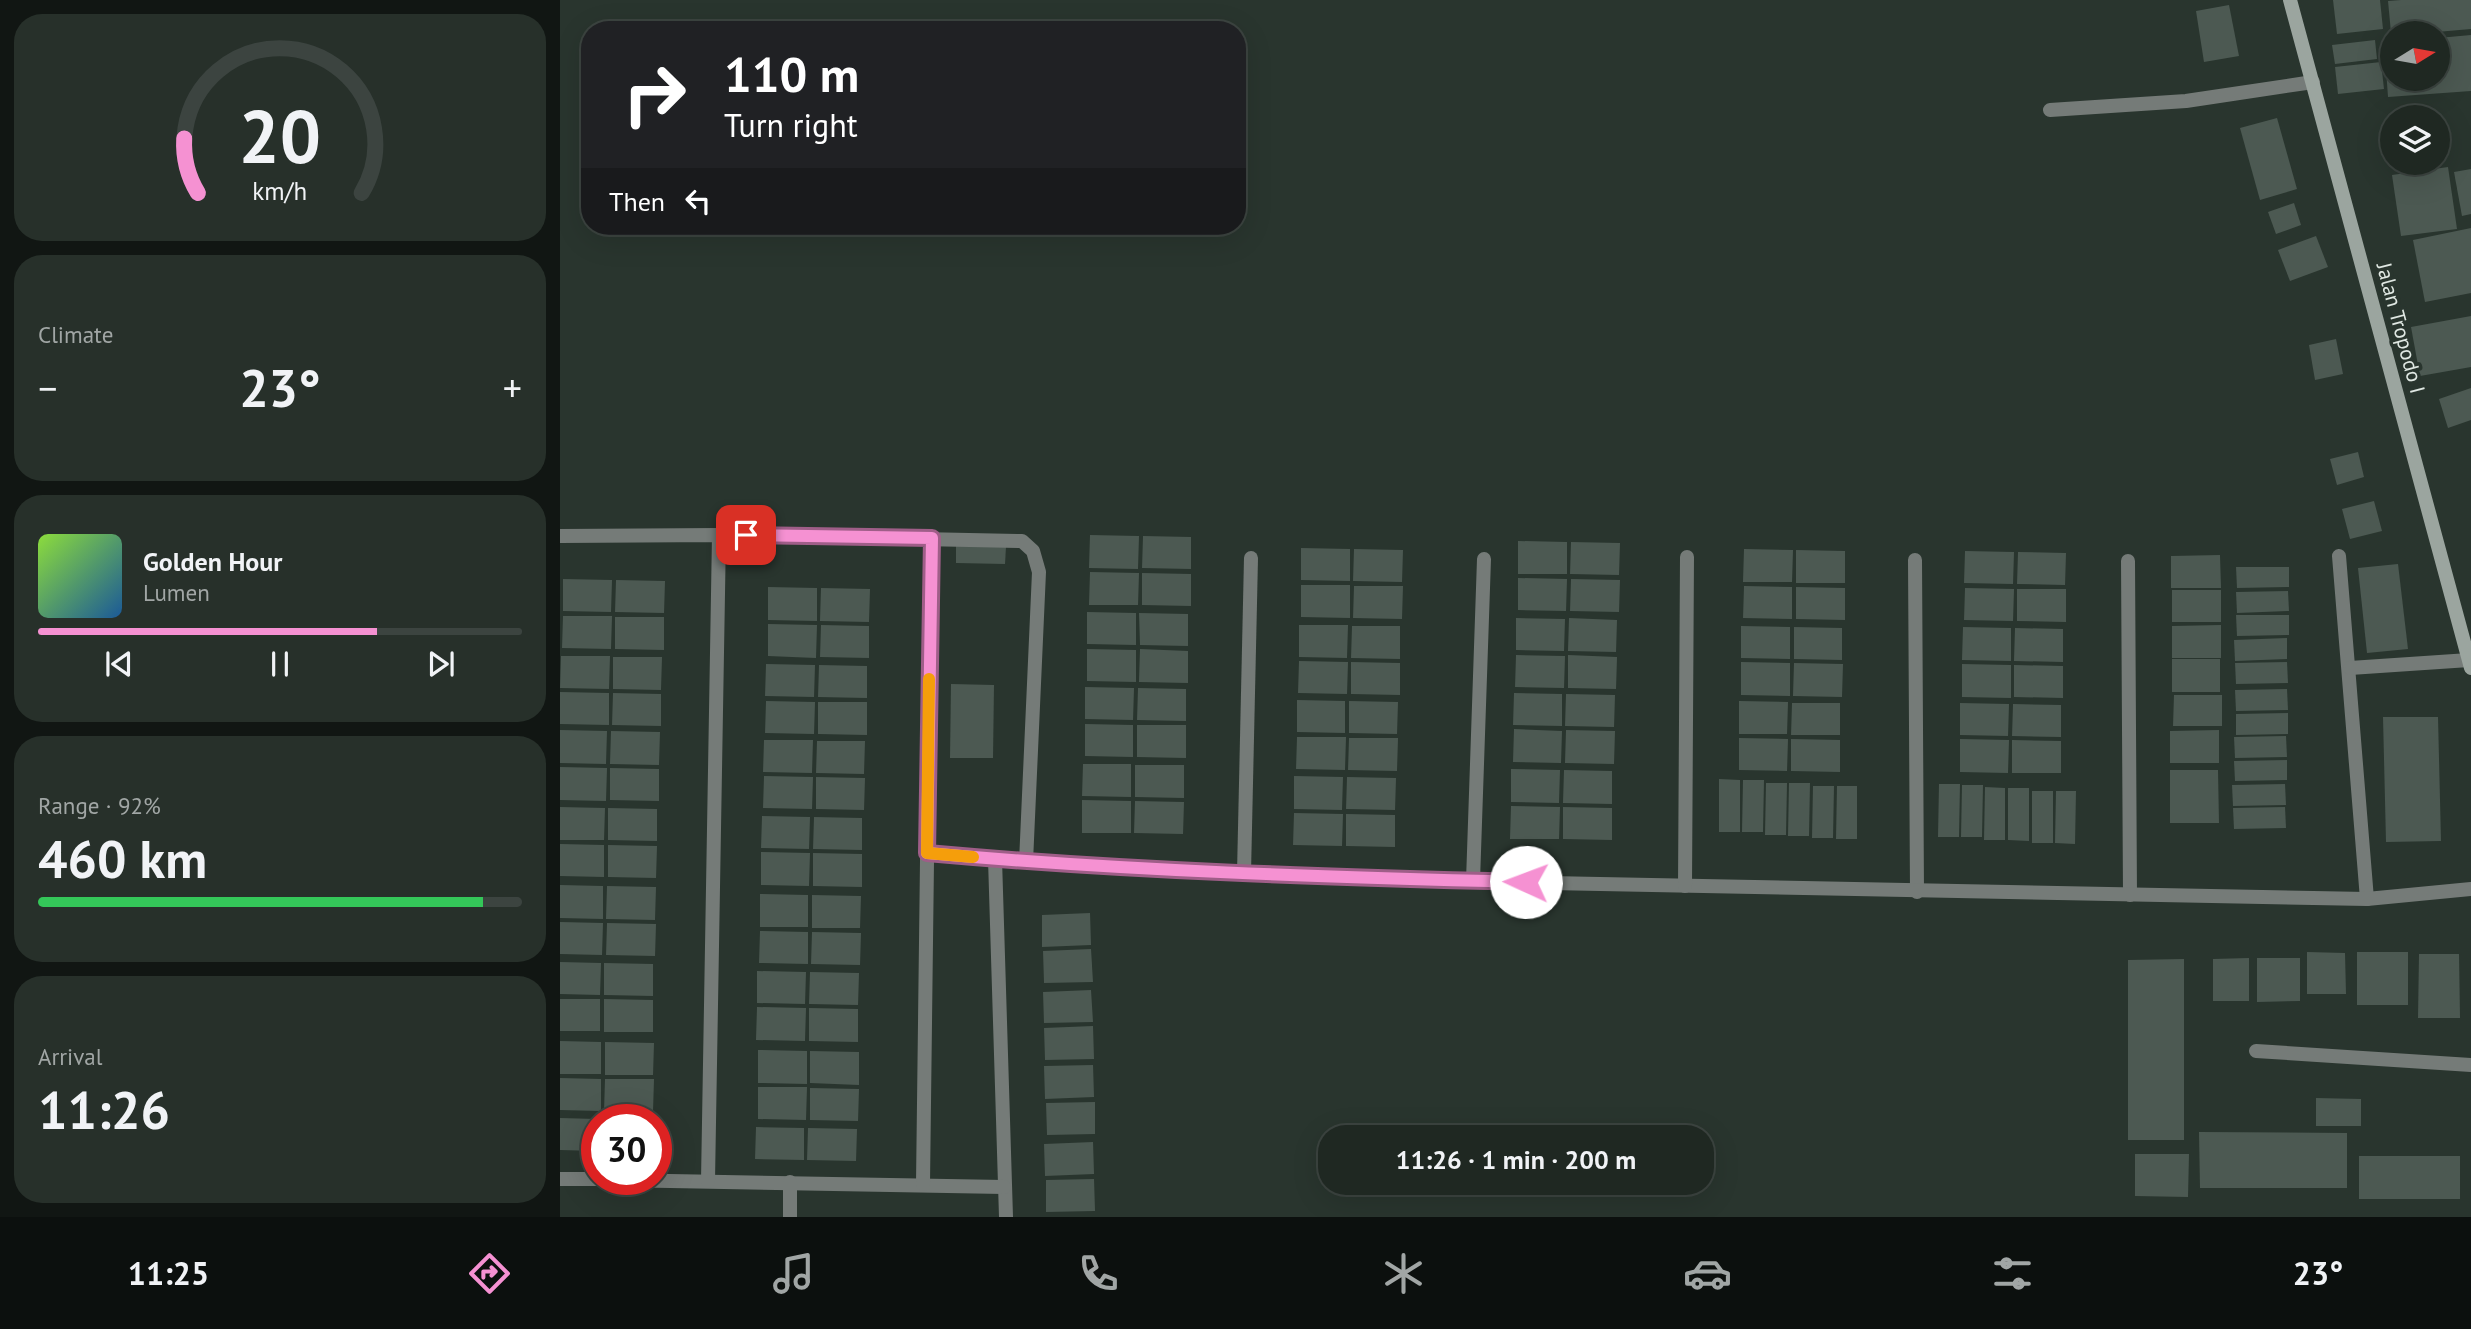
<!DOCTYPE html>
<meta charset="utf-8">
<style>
body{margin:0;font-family:"PT Sans",sans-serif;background:#27302a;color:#f1f3f6;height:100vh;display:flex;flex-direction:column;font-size:26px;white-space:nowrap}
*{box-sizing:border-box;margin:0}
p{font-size:23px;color:#a1a6a5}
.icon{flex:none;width:38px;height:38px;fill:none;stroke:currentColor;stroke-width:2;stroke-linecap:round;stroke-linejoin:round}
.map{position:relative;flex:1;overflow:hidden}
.details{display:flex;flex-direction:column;gap:14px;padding:14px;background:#111613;width:560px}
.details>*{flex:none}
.top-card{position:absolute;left:21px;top:21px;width:665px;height:214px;border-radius:28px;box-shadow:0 7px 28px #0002,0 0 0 2px #3c4440;background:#202124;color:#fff;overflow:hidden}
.needle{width:46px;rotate:79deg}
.controls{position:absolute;left:1820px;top:21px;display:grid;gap:14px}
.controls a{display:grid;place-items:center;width:70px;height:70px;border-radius:50%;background:#1f2822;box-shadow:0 7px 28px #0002,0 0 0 2px #3c4440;font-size:35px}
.speed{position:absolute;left:21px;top:1104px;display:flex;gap:14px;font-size:35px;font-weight:700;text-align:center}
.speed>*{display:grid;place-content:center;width:91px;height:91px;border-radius:50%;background:#1f2822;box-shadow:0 7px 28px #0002,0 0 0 2px #3c4440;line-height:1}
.speed .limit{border:10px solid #d22;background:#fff;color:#111}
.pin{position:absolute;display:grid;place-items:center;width:60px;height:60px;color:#fff;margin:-30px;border-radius:14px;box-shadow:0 4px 10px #0006}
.me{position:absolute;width:77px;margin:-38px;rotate:272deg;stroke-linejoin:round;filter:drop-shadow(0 0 5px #0008)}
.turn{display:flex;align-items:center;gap:24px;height:147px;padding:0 28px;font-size:32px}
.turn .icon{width:91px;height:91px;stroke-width:2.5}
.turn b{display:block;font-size:49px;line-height:60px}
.then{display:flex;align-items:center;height:66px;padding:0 28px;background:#0003;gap:14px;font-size:26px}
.big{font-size:52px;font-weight:700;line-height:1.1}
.details .tile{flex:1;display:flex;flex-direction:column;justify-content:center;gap:10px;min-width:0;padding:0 24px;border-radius:28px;background:#27302a}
.details .dial{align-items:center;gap:0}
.dial svg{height:182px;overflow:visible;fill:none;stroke:#3c4440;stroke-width:7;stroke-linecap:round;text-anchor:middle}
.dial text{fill:#f1f3f6;stroke:none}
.song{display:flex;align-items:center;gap:21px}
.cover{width:84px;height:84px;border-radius:10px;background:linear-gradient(135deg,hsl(90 70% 55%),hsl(210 70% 35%))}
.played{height:7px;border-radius:4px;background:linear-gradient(90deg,#f591d2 70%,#3c4440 70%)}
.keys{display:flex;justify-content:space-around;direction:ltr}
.heat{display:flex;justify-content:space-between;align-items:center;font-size:38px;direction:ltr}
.charge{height:10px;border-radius:5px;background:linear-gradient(90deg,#34c759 92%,#3c4440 0)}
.trip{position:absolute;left:758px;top:1125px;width:396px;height:70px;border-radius:28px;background:#1f2822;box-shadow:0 7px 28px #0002,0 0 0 2px #3c4440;font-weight:700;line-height:70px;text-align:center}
.tab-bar{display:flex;height:112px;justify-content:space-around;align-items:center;background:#0c100e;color:#a1a6a5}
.tab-bar .icon{width:49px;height:49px}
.tab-bar .active{color:#f591d2}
.tab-bar b{font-size:32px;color:#f1f3f6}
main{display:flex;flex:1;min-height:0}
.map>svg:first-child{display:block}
.building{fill:#4c5952}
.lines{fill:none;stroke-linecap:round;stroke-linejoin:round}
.lane{stroke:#757b78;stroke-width:14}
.street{stroke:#757b78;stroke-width:14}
.secondary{stroke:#9ba59f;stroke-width:14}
.route-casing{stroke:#9f5e88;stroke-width:18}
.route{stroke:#f591d2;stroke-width:12}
.slow{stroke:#f59e0b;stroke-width:12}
.labels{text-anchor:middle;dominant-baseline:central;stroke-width:7;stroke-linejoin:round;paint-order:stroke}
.street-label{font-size:21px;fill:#e0e8e3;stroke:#29352e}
</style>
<main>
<section class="details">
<div class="tile dial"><svg viewBox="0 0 100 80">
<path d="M14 69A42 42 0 1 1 86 69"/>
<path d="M14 69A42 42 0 0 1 8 45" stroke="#f591d2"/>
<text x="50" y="56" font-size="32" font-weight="700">20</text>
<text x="50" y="72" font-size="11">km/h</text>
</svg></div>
<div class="tile"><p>Climate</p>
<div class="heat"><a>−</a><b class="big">23°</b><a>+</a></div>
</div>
<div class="tile">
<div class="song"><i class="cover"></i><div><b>Golden Hour</b><p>Lumen</p></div></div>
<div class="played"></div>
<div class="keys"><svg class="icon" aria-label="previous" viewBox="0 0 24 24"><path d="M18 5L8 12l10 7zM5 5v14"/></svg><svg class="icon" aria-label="pause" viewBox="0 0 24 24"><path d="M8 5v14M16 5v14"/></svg><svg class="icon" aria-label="next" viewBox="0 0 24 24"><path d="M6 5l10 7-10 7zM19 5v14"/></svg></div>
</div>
<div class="tile"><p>Range · 92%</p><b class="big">460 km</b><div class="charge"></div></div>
<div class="tile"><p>Arrival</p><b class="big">11:26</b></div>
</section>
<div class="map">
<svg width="1911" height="1217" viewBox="0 0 1911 1217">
<rect width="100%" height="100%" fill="#29352e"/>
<!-- building -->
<g class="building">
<polygon points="1773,0 1820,0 1823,29 1777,34"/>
<polygon points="1841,0 1911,0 1911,29 1865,33 1831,33 1828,1"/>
<polygon points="1669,5 1679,56 1644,62 1636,11"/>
<polygon points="1911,35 1911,91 1828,97 1824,41 1832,41 1832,79 1878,79 1878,38"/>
<polygon points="1815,40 1817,59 1775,64 1772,45"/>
<polygon points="1821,62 1824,89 1778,94 1775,67"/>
<polygon points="1717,118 1737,189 1700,200 1680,128"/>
<polygon points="1888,167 1897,229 1841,236 1832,175"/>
<polygon points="1911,169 1911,214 1902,216 1894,172"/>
<polygon points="1734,203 1741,225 1716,234 1708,212"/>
<polygon points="1911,228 1911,293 1865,302 1853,240"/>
<polygon points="1756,236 1768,267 1730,281 1718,250"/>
<polygon points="1911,316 1911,367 1860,376 1851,327"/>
<polygon points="1776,339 1783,374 1755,380 1749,345"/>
<polygon points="1911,388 1911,420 1888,428 1879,399"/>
<polygon points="1798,452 1804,477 1777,485 1770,459"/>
<polygon points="1814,501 1822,531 1790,539 1782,509"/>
<polygon points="530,535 579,536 578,569 529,568"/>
<polygon points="583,536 631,537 631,569 582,568"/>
<polygon points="958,541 1007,542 1007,574 958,574"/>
<polygon points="1011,542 1060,543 1059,575 1010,574"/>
<polygon points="396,546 446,547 445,564 396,563"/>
<polygon points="741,548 790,549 790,581 741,580"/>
<polygon points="794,549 843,550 842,582 793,581"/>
<polygon points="1184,549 1233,550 1232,582 1183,582"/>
<polygon points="1236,550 1285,551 1285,583 1236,583"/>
<polygon points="1405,551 1454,552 1453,584 1404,583"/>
<polygon points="1458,552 1506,553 1505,585 1457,584"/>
<polygon points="1660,555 1661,588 1611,588 1611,556"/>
<polygon points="1838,564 1848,649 1807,653 1798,568"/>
<polygon points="1676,567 1729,567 1729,587 1677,588"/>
<polygon points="530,572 579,573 578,605 529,605"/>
<polygon points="582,573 631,574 631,606 582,605"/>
<polygon points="958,578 1007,579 1006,611 958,610"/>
<polygon points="3,579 52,580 51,612 3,611"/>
<polygon points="1011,579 1060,580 1059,612 1010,611"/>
<polygon points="56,580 105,581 104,613 55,612"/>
<polygon points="741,585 790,585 790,618 741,617"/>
<polygon points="794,586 843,586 842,619 793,618"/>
<polygon points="1184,586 1232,587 1232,619 1183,618"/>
<polygon points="208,587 257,588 257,621 208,620"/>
<polygon points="1236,587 1285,588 1285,620 1236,619"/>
<polygon points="261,588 310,589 309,622 260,621"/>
<polygon points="1405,588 1454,589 1453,621 1404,620"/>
<polygon points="1457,589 1506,589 1506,622 1457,621"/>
<rect x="1612" y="590" width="49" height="32"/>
<polygon points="1728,591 1729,611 1677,613 1676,592"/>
<polygon points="527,612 576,613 576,645 527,644"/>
<polygon points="579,613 628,614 628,646 580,645"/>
<polygon points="1676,615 1729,615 1729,635 1677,636"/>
<polygon points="3,616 52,616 51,649 2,648"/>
<polygon points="55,617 104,617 104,650 55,649"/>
<polygon points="956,618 1005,619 1004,651 956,650"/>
<polygon points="1009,618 1057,620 1056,652 1008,651"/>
<polygon points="208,624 257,625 256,658 208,656"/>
<polygon points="261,625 309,626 309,658 260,657"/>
<polygon points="739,625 788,625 787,658 739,657"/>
<polygon points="1661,625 1661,658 1612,658 1612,626"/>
<polygon points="792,626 840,626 840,659 791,658"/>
<polygon points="1181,626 1230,627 1230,659 1181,658"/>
<polygon points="1234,627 1282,628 1282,660 1234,659"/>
<polygon points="1403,627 1451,628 1451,661 1402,660"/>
<polygon points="1455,628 1503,629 1503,662 1454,661"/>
<polygon points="1727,638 1727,659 1675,661 1674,640"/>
<polygon points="527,649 576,650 576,682 527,681"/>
<polygon points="580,649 628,651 628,683 579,682"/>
<polygon points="956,655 1005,656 1004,688 955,687"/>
<polygon points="1008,655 1057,657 1056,689 1008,688"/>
<polygon points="1,656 50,656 49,689 0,688"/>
<polygon points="53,657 102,657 101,690 53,689"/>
<rect x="1612" y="659" width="48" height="33"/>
<polygon points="739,661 788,662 787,694 738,693"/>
<polygon points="791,662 840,663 840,695 791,694"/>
<polygon points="1181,662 1230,663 1230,696 1181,695"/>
<polygon points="1727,662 1728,683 1676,684 1675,663"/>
<polygon points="1234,663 1283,664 1282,697 1233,696"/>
<polygon points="206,664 255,665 254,697 205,696"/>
<polygon points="1402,664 1451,665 1451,698 1402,697"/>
<polygon points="259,665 307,666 307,698 258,697"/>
<polygon points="1454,665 1503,666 1503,698 1454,697"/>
<polygon points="391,684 434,685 433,758 390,758"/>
<polygon points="525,687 574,688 573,720 525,719"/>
<polygon points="578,688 626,689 626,721 577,720"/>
<polygon points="1727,689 1728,710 1676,711 1675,690"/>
<polygon points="0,692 49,693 49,725 0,724"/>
<polygon points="53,693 101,694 101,726 52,725"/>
<polygon points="954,693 1002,694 1002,726 953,725"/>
<polygon points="1006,694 1055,695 1054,727 1005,726"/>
<polygon points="1614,695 1662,695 1662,726 1613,726"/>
<polygon points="737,700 785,701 785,733 737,732"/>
<polygon points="206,701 255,702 254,734 205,733"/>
<polygon points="789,701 838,702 837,734 789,733"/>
<polygon points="1179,701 1228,702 1227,734 1179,734"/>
<polygon points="258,702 307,702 307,735 258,734"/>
<polygon points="1232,703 1280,703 1280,735 1231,735"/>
<polygon points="1400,703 1449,704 1448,736 1400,735"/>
<polygon points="1453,704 1501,705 1501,737 1452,736"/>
<polygon points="1728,713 1728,734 1676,735 1676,714"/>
<polygon points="1823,717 1878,717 1881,841 1826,842"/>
<polygon points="525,724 573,725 573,757 525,756"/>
<polygon points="577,725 626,725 626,758 577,757"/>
<polygon points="954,729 1002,731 1001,763 953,762"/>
<polygon points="0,730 47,731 46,764 0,763"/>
<polygon points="1006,730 1055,731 1054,764 1005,763"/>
<polygon points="1659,730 1659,763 1610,763 1610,731"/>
<polygon points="51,731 100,732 99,765 50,764"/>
<polygon points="1726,736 1727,757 1675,758 1674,737"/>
<polygon points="737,737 786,737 785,770 736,769"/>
<polygon points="789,738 838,738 837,771 788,770"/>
<polygon points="1179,738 1228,739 1227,771 1179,770"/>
<polygon points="1231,739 1280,740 1280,772 1231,771"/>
<polygon points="1400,739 1449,740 1448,773 1400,772"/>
<polygon points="204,740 253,740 252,773 203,772"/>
<polygon points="1452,740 1501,741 1501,773 1452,773"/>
<polygon points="257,741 305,741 304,774 256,773"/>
<polygon points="1727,760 1727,780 1675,781 1674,761"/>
<polygon points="523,764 571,764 571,797 522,796"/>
<polygon points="575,765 624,765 624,798 575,797"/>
<polygon points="0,767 47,768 46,801 0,800"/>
<polygon points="50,768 99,769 99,801 50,800"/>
<polygon points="951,769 1000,770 999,803 951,802"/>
<polygon points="1004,770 1052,771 1052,804 1003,803"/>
<polygon points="1610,770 1658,770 1659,823 1610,823"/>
<polygon points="204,776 253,777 252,809 203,808"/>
<polygon points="734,776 783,777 782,810 734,809"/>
<polygon points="256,777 305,778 304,810 256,809"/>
<polygon points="787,777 836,778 835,810 786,809"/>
<polygon points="1159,779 1180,780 1180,832 1159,832"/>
<polygon points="1183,780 1204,780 1203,832 1182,832"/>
<polygon points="1206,783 1227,783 1226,835 1205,835"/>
<polygon points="1229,783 1250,783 1249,836 1228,836"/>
<polygon points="1379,784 1400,784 1399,837 1378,837"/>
<polygon points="1725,784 1726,805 1673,806 1672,785"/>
<polygon points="1402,785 1423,785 1422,837 1401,837"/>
<polygon points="1253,786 1274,786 1273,838 1252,838"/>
<polygon points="1277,786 1297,786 1297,839 1276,839"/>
<polygon points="1425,787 1445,788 1445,840 1424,840"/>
<polygon points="1448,788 1469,788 1469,841 1448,840"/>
<rect x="1472" y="791" width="21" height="52"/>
<polygon points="1496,791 1516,791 1515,844 1495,843"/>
<polygon points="522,800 571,801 571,833 522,833"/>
<polygon points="575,801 624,802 623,834 574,833"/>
<polygon points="951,806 1000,807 999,839 950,839"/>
<polygon points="0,807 45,808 44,840 0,840"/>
<polygon points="1003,807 1052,808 1052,840 1003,839"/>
<polygon points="1725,807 1726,828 1674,829 1673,808"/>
<polygon points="48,808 97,809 97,841 48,840"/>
<polygon points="734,813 783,814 782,846 733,845"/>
<polygon points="786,814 835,815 835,847 786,846"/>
<polygon points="202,816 250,817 249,849 201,848"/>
<polygon points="254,817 302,818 302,850 253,849"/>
<polygon points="0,844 44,845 44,877 0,876"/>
<polygon points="48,845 97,846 96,878 48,877"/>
<polygon points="201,852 250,853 249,886 201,885"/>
<polygon points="253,853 302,854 302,887 253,886"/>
<polygon points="0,885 43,886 43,919 0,918"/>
<polygon points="47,886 96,887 95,920 46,919"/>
<polygon points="200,894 248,895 248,927 200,927"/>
<polygon points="252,895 301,896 300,928 252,928"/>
<polygon points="530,913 531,945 482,947 482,915"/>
<polygon points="0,922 43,923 42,955 0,954"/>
<polygon points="47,923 96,924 95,956 46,955"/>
<polygon points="200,931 248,932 248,964 199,963"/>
<polygon points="252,932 301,933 300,965 251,964"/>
<polygon points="531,949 533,982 484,983 483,951"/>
<polygon points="1747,952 1785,953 1786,994 1747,994"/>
<rect x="1797" y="952" width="51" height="53"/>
<polygon points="1859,954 1899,954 1900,1018 1858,1018"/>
<polygon points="1689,958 1689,1001 1653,1001 1653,959"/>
<polygon points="1697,958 1740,958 1740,1001 1697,1002"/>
<polygon points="1624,959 1624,1140 1568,1140 1568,960"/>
<polygon points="0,962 41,963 40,995 0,994"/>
<polygon points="44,963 93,964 93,996 44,995"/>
<polygon points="197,971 246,972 245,1004 197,1003"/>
<polygon points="250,972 299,973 298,1005 249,1004"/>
<polygon points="531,990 533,1022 484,1023 483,992"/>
<rect x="0" y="999" width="40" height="32"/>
<polygon points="44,999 93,1000 93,1032 44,1032"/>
<polygon points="197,1007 246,1008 245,1041 196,1040"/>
<polygon points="249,1008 298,1009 298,1042 249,1041"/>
<polygon points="533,1026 534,1059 485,1060 484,1028"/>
<polygon points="0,1041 41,1042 41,1074 0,1074"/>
<polygon points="45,1042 94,1043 93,1075 45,1075"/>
<polygon points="198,1050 247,1051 247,1084 198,1083"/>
<polygon points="250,1051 299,1052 299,1085 250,1083"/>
<polygon points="533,1065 534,1097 485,1099 484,1066"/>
<polygon points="0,1078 41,1079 41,1111 0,1110"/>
<polygon points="45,1079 94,1079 93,1112 44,1111"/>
<polygon points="198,1087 247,1087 246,1120 198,1119"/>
<polygon points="250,1088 299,1089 298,1121 250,1120"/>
<polygon points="1756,1098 1801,1099 1801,1126 1756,1126"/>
<polygon points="535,1102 535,1134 487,1135 486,1103"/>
<polygon points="0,1118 37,1119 37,1151 0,1150"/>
<polygon points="196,1127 244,1128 244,1160 195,1159"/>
<polygon points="248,1128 297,1129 296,1161 247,1160"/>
<polygon points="1639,1132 1787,1133 1787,1188 1640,1188"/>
<polygon points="533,1142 534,1174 485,1176 484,1144"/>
<polygon points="1575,1154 1629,1154 1628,1197 1575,1196"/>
<rect x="1799" y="1156" width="101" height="43"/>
<polygon points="534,1179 535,1211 486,1212 486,1180"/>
</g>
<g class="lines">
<!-- lane -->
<polyline class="lane" points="1696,1051 1911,1065"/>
<!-- street -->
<g class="street">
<polyline points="1490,110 1626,101 1753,82"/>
<polyline points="0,536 159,535 462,541 473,551 479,572 466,862"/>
<polyline points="1779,556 1807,899"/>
<polyline points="1355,560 1357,892"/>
<polyline points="1568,561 1570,895"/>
<polyline points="1790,668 1909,660"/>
<path d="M367,853c207,20 415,24 622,30 273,7 546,12 818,16l104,-10"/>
<polyline points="435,859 446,1217"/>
<polyline points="684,873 691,558"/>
<polyline points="913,881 924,559"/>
<polyline points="1125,886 1127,557"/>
<polyline points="0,1179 37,1179"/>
<polyline points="56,1180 444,1187"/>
<polyline points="148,1181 159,535"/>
<polyline points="230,1182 230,1217"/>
<polyline points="363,1184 371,539"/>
</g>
<!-- secondary -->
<polyline class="secondary" points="1730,0 1911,668"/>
</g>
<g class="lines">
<!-- route casing -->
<g class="route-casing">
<path id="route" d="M186,535l186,3 -5,315c199,18 399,24 599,29"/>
</g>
<!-- route -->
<use href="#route" class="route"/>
<!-- slow -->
<polyline class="slow" points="369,679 367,853 413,857"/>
</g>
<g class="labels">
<!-- street labels -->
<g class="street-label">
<text transform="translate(1841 328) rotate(75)">Jalan Tropodo I</text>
</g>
</g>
</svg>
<div class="controls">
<a><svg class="needle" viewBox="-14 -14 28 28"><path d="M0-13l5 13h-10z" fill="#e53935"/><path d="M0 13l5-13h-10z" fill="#a1a6a5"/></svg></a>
<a><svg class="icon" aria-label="layers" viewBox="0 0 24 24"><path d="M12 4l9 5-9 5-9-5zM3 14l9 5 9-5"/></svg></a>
</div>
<div class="speed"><div class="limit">30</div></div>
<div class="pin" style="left:186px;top:535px;background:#d93025"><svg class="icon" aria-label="arrive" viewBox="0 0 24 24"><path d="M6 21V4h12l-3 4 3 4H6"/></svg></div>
<svg class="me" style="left:966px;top:882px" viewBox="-20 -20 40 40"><circle r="19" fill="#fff"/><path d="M0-13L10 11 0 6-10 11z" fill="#f591d2"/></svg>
<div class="trip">11:26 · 1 min · 200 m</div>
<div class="top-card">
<div class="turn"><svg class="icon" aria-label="right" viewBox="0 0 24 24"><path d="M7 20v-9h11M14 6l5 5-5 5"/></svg><div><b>110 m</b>Turn right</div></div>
<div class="then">Then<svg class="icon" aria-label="left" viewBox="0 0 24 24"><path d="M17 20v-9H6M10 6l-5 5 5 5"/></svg></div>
</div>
</div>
</main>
<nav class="tab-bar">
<b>11:25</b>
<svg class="icon active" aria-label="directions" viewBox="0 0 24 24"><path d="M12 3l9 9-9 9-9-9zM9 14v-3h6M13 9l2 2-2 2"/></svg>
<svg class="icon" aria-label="music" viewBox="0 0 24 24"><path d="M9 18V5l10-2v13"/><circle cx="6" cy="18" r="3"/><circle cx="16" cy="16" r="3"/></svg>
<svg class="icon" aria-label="phone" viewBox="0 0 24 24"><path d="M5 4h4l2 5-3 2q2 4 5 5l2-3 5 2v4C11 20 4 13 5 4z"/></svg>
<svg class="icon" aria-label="climate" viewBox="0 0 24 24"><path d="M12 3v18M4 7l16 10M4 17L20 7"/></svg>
<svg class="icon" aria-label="car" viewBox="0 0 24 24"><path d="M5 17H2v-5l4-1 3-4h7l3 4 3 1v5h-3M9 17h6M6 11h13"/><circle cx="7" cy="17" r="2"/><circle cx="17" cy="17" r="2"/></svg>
<svg class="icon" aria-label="filters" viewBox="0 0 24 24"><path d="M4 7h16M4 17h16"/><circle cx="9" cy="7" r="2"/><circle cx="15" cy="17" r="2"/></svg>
<b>23°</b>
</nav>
